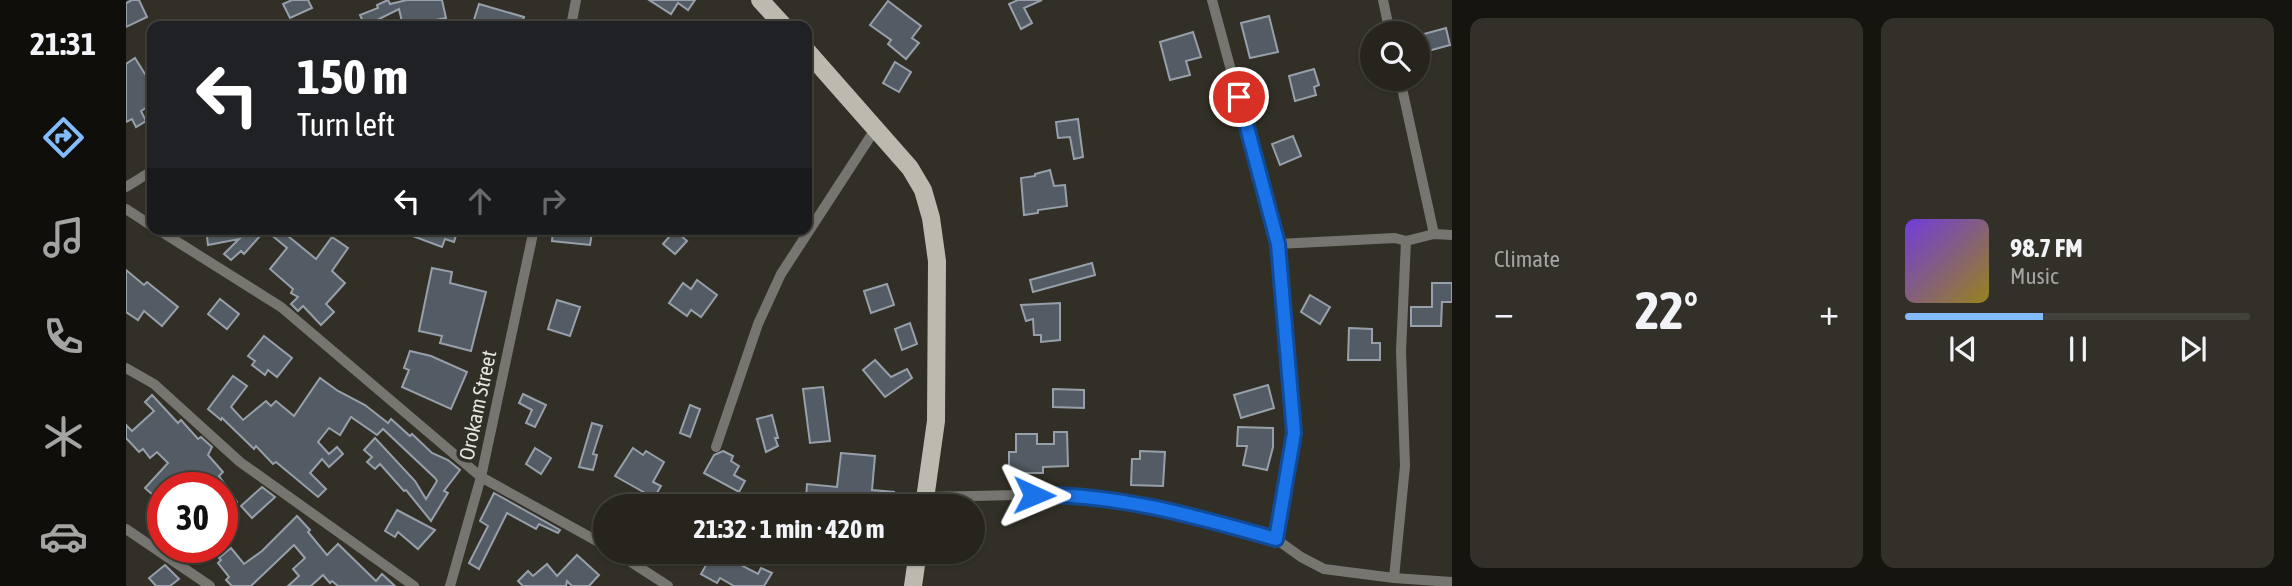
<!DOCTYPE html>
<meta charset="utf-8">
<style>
body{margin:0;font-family:"Asap Condensed",sans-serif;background:#323029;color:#f1f3f6;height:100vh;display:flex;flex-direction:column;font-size:26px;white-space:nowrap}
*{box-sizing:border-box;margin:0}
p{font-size:23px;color:#a4a4a3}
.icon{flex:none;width:38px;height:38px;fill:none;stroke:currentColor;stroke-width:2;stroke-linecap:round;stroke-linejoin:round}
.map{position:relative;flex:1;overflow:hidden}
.drawer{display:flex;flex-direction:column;gap:18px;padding:18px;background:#15140f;width:840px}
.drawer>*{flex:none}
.top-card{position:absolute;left:21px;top:21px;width:665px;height:214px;border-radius:14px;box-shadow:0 2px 5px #0004,0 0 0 2px #42413b;background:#202124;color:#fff;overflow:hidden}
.fabs{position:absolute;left:1234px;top:21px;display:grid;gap:14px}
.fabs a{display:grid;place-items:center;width:70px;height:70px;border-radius:50%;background:#26241c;box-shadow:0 2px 5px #0004,0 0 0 2px #42413b;font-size:35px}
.speed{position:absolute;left:21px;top:472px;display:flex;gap:14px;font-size:35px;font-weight:700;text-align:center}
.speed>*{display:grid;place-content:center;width:91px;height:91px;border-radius:50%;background:#26241c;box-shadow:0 2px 5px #0004,0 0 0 2px #42413b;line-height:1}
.speed .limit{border:10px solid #d22;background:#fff;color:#111}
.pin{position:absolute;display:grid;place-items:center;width:60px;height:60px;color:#fff;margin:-30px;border:4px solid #fff;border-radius:50%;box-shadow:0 2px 7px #0007}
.me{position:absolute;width:77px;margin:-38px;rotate:91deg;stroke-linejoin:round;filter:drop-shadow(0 0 5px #0008)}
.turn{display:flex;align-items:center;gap:24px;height:147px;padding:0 35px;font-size:32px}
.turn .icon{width:91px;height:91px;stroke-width:2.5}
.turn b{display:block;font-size:49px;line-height:60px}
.lanes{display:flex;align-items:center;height:66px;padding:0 35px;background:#0003;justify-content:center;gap:35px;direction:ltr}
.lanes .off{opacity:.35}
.big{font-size:52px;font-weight:700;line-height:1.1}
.drawer .tile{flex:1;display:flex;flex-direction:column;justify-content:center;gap:10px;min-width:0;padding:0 24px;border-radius:14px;background:#323029}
.song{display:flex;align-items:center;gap:21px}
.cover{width:84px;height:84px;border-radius:10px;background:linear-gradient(135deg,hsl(260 70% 55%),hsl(50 70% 35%))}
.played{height:7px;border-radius:4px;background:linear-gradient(90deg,#84bcfb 40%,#42413b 40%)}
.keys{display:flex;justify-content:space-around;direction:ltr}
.heat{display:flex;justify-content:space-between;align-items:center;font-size:38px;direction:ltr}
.drawer .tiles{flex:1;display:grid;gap:18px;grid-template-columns:repeat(2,1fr)}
.trip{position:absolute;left:467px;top:494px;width:392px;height:70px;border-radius:35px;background:#26241c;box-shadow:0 2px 5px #0004,0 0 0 2px #42413b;font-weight:700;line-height:70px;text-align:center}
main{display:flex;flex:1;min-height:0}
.dock{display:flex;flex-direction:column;width:126px;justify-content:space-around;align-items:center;background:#0f0e0b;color:#a4a4a3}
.dock .icon{width:49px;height:49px}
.dock .on{color:#84bcfb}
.dock b{font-size:32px;color:#f1f3f6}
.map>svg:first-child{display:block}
.building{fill:#535b64;stroke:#97a0aa;stroke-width:2}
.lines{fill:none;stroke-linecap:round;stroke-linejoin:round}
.street{stroke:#767570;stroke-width:10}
.primary{stroke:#bcbaaf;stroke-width:18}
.route-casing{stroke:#114b97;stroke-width:18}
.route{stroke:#1a73e8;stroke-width:12}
.labels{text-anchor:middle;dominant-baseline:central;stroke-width:7;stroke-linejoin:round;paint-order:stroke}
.street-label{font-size:21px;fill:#e6e5df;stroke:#323026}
</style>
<main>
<nav class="dock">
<b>21:31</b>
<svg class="icon on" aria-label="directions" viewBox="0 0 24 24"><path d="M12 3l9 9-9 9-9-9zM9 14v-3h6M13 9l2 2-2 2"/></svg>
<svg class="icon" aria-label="music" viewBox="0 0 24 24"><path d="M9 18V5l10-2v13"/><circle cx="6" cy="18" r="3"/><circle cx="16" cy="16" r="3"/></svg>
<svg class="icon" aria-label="phone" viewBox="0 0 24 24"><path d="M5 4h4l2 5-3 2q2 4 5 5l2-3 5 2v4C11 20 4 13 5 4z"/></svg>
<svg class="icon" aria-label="climate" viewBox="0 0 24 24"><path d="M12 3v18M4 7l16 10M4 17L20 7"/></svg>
<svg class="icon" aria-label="car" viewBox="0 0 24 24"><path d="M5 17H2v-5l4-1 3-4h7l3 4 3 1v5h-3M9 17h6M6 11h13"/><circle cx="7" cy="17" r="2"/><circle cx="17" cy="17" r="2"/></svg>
</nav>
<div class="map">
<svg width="1326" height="586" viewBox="0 0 1326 586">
<rect width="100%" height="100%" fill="#323026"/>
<!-- building -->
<g class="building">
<polygon points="6,0 13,0 21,17 0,27 0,3"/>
<polygon points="166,0 182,0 186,8 164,18 157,4"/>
<polygon points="262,0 264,4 281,0 316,0 320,18 277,26 273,9 249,21 251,26 239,26 234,15 252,8 251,5"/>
<polygon points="523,0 569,0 562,10 552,3 545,14"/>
<polygon points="892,0 916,0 898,8 906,23 895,29 883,4"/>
<polygon points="762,1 795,26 786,38 793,43 780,59 762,44 765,40 744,25"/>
<polygon points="353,4 398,17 395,26 383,26 366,21 365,26 346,26"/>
<polygon points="1143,16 1152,52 1124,58 1115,23"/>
<polygon points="1320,28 1324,45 1302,51 1298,34"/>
<polygon points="1067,32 1075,57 1060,61 1064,75 1044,80 1034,42"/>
<polygon points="9,58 19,74 22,73 26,80 26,104 15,111 20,121 10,127 6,119 0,122 0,64"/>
<polygon points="769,62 785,72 773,92 757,83"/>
<polygon points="1188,69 1193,85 1188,87 1190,95 1169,101 1163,76"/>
<polygon points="952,119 957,157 948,159 944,137 932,138 930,122"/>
<polygon points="1167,136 1175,156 1154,165 1146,144"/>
<polygon points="924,170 928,186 939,185 941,206 912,210 912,213 898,215 895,178 909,176 909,174"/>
<polygon points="80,229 167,229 162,236 190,259 206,237 222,248 206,271 219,283 200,304 208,312 195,325 177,306 172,311 165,304 172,297 165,293 167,289 144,269 161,248 143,233 135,235 118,254 115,251 105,260 98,254 113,239 82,245"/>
<polygon points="268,229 324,229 331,232 328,242 319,239 316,247"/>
<polygon points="427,229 456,229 456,232 466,233 464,245 426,241"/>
<polygon points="549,230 561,241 549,254 537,244"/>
<polygon points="966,263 969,275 907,292 904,280"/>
<polygon points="306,268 326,272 324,283 360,292 345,351 314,343 316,336 293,331"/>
<polygon points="0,270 18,285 21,282 52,307 36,326 18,311 12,320 0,312"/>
<polygon points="571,280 591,295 575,317 565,310 561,316 543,303 557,283 565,289"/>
<polygon points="1306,283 1326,283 1326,302 1316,302 1315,326 1285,326 1285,307 1306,307"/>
<polygon points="761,284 768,305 745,313 738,291"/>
<polygon points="1184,295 1204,307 1194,324 1175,312"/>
<polygon points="94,299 113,314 101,329 82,314"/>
<polygon points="431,300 454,307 444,336 422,329"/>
<polygon points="934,303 934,340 915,342 915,335 908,335 907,319 900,321 895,305"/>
<polygon points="784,323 791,344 776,350 769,329"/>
<polygon points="1223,328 1246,329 1246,343 1254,343 1254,360 1222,360"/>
<polygon points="138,336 166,358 151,377 142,370 139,375 126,365 129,361 122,356"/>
<polygon points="284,351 305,356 341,372 325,409 276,387 283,370 278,368"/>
<polygon points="749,360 765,377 781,369 786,378 759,397 737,370"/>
<polygon points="107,376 121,386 105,407 117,420 140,401 145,406 150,401 168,416 194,378 212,391 239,405 262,423 265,419 284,436 286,434 306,453 322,460 334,470 318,491 322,493 305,521 280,490 278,491 254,464 249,469 241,462 246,457 238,450 249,438 289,481 300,499 311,481 309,478 257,429 251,435 225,417 214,435 203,428 192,442 203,454 211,447 217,454 203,467 196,459 184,473 200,489 192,497 150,462 147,464 130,446 128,449 96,418 95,420 82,409"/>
<polygon points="1142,385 1148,408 1115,418 1108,395"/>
<polygon points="697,387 704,441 684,443 677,389"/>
<polygon points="927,389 958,390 958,408 927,407"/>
<polygon points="397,394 420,405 409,427 400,423 406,410 393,403"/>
<polygon points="26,395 52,423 55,420 72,439 75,437 86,447 82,455 97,472 93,476 111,502 96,514 96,488 70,488 62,479 51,488 37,488 37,504 19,488 42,463 31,452 24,458 17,449 13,452 0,438 0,425 6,431 28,411 19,402"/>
<polygon points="564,405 574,409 564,437 554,433"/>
<polygon points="646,415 652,438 649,438 652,446 640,452 631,419"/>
<polygon points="466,423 476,426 467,454 471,455 467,470 453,467"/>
<polygon points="1112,427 1147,428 1147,447 1141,470 1117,465 1121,446 1111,446"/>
<polygon points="928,432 941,432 942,466 917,467 917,473 883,473 883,452 890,452 890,434 911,434 911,444 928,444"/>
<polygon points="409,448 425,458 415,474 400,464"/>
<polygon points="507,448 517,455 520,451 538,462 527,482 535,486 528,498 489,476"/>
<polygon points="597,451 607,456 605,461 613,466 608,475 619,481 613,492 578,473 588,455"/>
<polygon points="1014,451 1039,452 1037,486 1005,485 1006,459 1014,459"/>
<polygon points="715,453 749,456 746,490 768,492 766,505 680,499 681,484 711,487"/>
<polygon points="136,487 149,497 126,518 115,506"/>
<polygon points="368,493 434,530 432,533 413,524 410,529 381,513 353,569 343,563 362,526 354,521"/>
<polygon points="271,510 309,530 292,549 272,532 269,537 259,531"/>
<polygon points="171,516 184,530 182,532 201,555 212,544 250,581 256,574 269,586 212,586 206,581 204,583 197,575 185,586 162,586 173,576 167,569 179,558 168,545 125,586 106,586 100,580 103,577 92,563 95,560 93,558 105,548 118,564 136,551"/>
<polygon points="588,551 632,574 635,568 646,573 638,586 608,586 594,578 591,583 575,574"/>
<polygon points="451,555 473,575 463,586 446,586 441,581 440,586 397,586 392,581 402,571 407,576 421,564 431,576"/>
<polygon points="39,565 53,579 44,586 30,586 23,578"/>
</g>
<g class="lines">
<!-- street -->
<g class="street">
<polyline points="1086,0 1152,244 1168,433 1150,539"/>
<polyline points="1257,0 1264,33"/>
<polyline points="445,26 450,0"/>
<polyline points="1274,79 1308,234"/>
<polyline points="0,187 26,171"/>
<polyline points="0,209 26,226"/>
<polyline points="31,229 155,307 355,477 480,546"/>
<polyline points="1152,244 1269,238 1280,241 1308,234 1326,235"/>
<polyline points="0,368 28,384 114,462 288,586"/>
<polyline points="590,447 632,324 655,274 750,128"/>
<polyline points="800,497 935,494 1052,512 1150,539 1175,557 1198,569 1268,578 1326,582"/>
<polyline points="0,529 84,586"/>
<polyline points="488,551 542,586"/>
<polyline points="1268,578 1279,466 1275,351 1280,241"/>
<polyline points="324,586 355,477 408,229"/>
</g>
<!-- primary -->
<g class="primary">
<polyline points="634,0 658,26"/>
<polyline points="681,51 784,168 797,190 805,218 811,261 810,421 798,506"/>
<polyline points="787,586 792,551"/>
</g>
</g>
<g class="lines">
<!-- route casing -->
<g class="route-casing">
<path id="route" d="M908,495c81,-2 164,22 242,44l18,-106 -16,-189 -39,-147"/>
</g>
<!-- route -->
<use href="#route" class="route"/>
</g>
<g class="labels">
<!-- street labels -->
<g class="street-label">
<text transform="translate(351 405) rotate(-78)">Orokam Street</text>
</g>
</g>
</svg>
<div class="fabs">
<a><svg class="icon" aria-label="search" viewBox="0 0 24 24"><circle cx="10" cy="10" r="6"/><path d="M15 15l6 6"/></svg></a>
</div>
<div class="speed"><div class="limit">30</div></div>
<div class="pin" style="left:1113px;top:97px;background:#d93025"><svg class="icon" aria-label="arrive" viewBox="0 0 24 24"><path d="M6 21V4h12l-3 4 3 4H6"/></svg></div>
<svg class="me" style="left:908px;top:495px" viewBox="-20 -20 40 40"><path d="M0-17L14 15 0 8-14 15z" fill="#1a73e8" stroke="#fff" stroke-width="4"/></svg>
<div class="trip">21:32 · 1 min · 420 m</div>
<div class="top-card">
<div class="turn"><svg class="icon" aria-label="left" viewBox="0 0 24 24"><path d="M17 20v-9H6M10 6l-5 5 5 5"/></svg><div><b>150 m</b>Turn left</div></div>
<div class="lanes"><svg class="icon" aria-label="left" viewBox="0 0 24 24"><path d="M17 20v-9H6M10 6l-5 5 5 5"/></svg><svg class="icon off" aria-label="ahead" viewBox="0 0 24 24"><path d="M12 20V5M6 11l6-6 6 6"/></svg><svg class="icon off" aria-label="right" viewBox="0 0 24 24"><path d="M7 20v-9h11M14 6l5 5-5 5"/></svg></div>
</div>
</div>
<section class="drawer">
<div class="tiles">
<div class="tile"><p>Climate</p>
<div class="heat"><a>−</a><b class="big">22°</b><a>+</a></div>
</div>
<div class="tile">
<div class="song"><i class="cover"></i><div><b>98.7 FM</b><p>Music</p></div></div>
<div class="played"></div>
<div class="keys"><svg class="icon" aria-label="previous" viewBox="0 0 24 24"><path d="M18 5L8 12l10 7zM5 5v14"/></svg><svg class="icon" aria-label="pause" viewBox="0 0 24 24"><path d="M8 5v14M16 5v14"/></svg><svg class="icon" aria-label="next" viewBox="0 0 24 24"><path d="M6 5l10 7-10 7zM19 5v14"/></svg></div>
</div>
</div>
</section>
</main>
